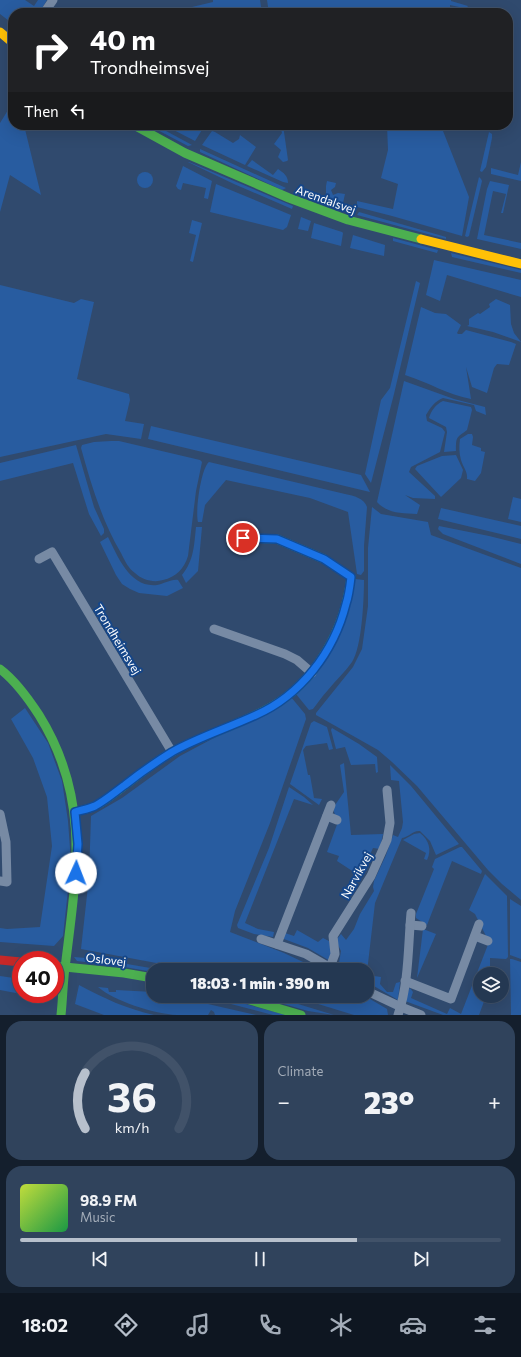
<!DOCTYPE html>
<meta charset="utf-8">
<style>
body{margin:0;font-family:Commissioner,sans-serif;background:#30435c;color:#f1f3f6;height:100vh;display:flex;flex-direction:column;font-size:15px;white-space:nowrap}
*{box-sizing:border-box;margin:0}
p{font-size:13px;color:#a3acb8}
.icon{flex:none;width:22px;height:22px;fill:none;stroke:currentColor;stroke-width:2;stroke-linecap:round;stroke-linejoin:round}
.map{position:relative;height:1015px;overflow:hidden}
.details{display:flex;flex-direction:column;gap:6px;padding:6px;background:#141f2d;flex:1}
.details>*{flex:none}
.guide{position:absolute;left:8px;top:8px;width:505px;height:122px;border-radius:16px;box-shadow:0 4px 16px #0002,0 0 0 1px #415269;background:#202124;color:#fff;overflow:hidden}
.fabs{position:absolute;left:473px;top:967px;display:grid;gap:8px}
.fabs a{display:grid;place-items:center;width:36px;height:36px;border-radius:50%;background:#243852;box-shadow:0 4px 16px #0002,0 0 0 1px #415269;font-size:20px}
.speed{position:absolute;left:12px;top:951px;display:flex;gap:8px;font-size:20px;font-weight:700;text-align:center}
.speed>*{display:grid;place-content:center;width:52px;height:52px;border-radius:50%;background:#243852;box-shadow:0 4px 16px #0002,0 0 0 1px #415269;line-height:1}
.speed .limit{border:6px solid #d22;background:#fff;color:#111}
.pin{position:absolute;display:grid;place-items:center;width:34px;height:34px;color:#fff;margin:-17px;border:2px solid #fff;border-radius:50%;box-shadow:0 1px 4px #0007}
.me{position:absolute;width:44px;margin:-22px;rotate:2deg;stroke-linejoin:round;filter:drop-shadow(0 0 3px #0008)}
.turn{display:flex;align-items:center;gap:14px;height:84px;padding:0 16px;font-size:18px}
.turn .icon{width:52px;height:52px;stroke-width:2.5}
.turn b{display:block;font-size:28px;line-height:34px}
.then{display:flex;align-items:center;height:38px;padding:0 16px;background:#0003;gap:8px;font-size:15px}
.big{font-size:30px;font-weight:800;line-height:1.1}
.details .card{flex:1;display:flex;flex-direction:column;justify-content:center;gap:6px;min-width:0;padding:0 14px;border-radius:16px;background:#30435c}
.details .dial{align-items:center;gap:0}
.dial svg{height:104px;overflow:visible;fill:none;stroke:#415269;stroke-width:7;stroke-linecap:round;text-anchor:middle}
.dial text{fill:#f1f3f6;stroke:none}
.song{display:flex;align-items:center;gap:12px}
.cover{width:48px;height:48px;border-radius:6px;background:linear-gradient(135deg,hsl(70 70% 55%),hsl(140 70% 35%))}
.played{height:4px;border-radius:2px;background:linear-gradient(90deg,#b7c0cc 70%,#415269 70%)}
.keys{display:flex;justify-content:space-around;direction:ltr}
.heat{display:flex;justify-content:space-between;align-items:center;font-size:22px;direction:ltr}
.details .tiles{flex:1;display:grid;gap:6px;grid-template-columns:1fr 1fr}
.card:last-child{grid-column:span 2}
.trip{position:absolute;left:146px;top:963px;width:228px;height:40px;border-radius:16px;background:#243852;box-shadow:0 4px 16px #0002,0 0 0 1px #415269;font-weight:800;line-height:40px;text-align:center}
.tab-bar{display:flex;height:64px;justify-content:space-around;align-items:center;background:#0e1621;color:#a3acb8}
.tab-bar .icon{width:28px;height:28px}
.tab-bar .active{color:#b7c0cc}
.tab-bar b{font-size:18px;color:#f1f3f6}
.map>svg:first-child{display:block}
.green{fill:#285ca0}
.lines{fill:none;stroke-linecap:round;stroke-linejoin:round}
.street{stroke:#778aa4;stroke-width:9}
.fast{stroke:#4caf50;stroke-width:9}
.slow{stroke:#ffc107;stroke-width:9}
.jam{stroke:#c62828;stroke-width:9}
.route-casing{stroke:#114b97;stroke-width:10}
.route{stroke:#1a73e8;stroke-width:7}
.labels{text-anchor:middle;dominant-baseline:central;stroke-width:4;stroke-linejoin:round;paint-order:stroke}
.street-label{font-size:12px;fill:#fff;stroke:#154689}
</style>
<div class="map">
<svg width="521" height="1015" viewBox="0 0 521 1015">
<rect width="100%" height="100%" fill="#304a6e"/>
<!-- green -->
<g class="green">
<polygon points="0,0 25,0 34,6 38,0 47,0 39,13 13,13 13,24 0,14"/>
<polygon points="213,0 260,0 262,13 208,13 208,10 192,7 213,2"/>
<polygon points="267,0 451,0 451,1 468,6 464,11 459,7 450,5 450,7 457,8 463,13 269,13"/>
<polygon points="13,102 13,125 24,125 41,195 10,175 0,212 0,123"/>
<polygon points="148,125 155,125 192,145 188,146"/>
<polygon points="164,125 190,125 193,127 195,125 205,125 195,141"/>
<polygon points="280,125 283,125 288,160 287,161 283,162 278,157 281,150 274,144 282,133"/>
<polygon points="387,125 446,125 443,131 469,197 462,236 392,216 357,207 357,201 393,209 398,184 381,178 388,150"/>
<polygon points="212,131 215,132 233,143 239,139 240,135 256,147 245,165 202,145"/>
<polygon points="489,132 492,134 492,138 486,167 482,172 480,171"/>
<polygon points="200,149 286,188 282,190 200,152"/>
<path d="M252,160l21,15 5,-6c6,4 10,7 10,14l-5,-1 -36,-16z"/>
<polygon points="188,162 189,162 293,206 292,209 234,184"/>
<polygon points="521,162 521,181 491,174 491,168 518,175"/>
<polygon points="183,166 212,181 208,199 204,198 206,188 183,183 181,190 178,189 176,186"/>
<circle cx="145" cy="180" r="8"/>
<polygon points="479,177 481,179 482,181 469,236 467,237 465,236"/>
<polygon points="327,181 336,183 335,187 331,190 333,195 338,193 345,194 343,203 326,197 326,186"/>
<polygon points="490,181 509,185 503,213 501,213 506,194 493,191 484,235 521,243 521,249 477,239 487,189"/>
<polygon points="216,184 291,215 287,227 283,230 210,212"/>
<polygon points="359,212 446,237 446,239 357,215"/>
<polygon points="301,217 311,221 308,231 298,229"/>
<polygon points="192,220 202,223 193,262 190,261 196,235 189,233"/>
<polygon points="314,223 342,232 343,233 341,246 311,238"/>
<polygon points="353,235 385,245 384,256 350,248"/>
<polygon points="393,238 438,250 437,253 393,241"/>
<polygon points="451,253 521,270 521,273 452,257"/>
<polygon points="434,260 521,280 521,297 447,275 440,301 426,295"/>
<polygon points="416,281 420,283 394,394 371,483 365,474 381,400 390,388"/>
<polygon points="0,285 74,303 81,299 94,302 77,379 129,394 130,400 125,421 144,424 141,439 106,434 0,457"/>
<polygon points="496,299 510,305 511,324 514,333 521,342 493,332 467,326 469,325 469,319 478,313 480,314 490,307 489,304"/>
<path d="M421,307l14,6 11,1 15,11 -4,8 1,1h4l4,-4 45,12 5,2 -7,21 -12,-1 -3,4 -7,25 -15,-6 -6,-20 5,32c-23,-4 -43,-17 -66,-24z"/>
<path d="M404,381l50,18 31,8 1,8 -10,-4 -2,-6 -31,-7c-8,3 -13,10 -17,17l1,6 15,7 3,4 -5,20 -29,15 -2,5 26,24v3l-22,-1 -8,-3 15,10 -3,9c-15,-1 -29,0 -40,-12z"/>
<path d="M443,401l28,6 1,3 -5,20c-11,8 -11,7 -11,21l-12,1 3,-20 -1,-5 -17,-9c2,-7 7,-14 14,-17z"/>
<polygon points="151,426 361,475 370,492 148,439"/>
<path d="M468,434h4l1,3 -1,8 9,3v3l4,1 -4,21 -6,8 -8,-2c1,-7 -4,-12 -6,-19 -2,-7 -2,-14 -1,-21z"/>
<path d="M111,441h8l81,19 2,2 -6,29 -8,65c-4,13 -12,21 -25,24 -9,3 -21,0 -28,-7 -7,-5 -10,-12 -14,-20 -19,-32 -30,-69 -40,-105l1,-3 12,-3z"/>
<polygon points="76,445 94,507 104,529 104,533 101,536 89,514 73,463 0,481 0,463"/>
<polygon points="456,455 463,470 461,478 441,497 415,469 417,466 442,456"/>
<path d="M209,462l136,32c9,2 19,4 22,13l-3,39v25l-3,4 -4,-1 -9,-62 -38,-14 -84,-18 -21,25 -3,17h-4c-3,-10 3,-54 11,-60z"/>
<polygon points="513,497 521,499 521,522 508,519"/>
<polygon points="372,507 381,514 428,522 431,535 521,568 521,900 502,884 488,870 417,786 392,762 378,750 316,715 316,713 353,667 362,649 368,606 368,548"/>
<polygon points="441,508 521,526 521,539 438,519"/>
<polygon points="439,526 489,536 521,544 521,564 443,534 438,529"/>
<path d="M196,527h6l-4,44 -12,12 -4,-8c12,-15 12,-29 14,-48z"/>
<path d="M108,537c10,20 22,51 49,48 7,-1 14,-6 21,-5l5,8 -16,8 -28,-3 -9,-4 -8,-5 -6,-9 -16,-33z"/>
<path d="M355,579l9,1c0,19 -2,67 -12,82 -7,10 -16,18 -24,28 -6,6 -10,13 -15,19l-4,1 -13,-16 14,-14z"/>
<polygon points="291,697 305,714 306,719 270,823 235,911 230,932 284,953 320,970 194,970 81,949 89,877 91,816 122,798 180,756"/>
<polygon points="25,708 48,743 62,781 68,821 71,862 63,936 54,946 0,942 0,928 7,929 40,927 52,846 47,797 33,758 11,719"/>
<polygon points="314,721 327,727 333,749 329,750 327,743 306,746 303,750 308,775 310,775 314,798 322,799 319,805 290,784 311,723"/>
<polygon points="332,728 359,744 377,757 378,772 376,773 375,764 351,765 345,747 336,749 331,730"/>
<polygon points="344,763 351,835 383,834 380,849 373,848 360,876 337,861 339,856 327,852 339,819 335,815 333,808 344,792 340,765"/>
<path d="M390,765l21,21 48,58 -23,11 -6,-14 -10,-10c-7,-1 -11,6 -18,7l-27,65 -8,69v-2h-17l-11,-7 2,-12 -4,-8v-4l4,-5 5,6 8,-11 6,-15 14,-23 -1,-4 1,-6 12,-26 7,-20 5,2 4,-9 1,-6 -4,-41 -8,-1z"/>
<polygon points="289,787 304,797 313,805 294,799 245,923 258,929 274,932 273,937 254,934 238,928 237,925 269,848"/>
<path d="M420,833c9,7 12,17 7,27l-3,-1 2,-6 -23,-13 11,-6z"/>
<polygon points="460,847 462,847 482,871 481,874 452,861 427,925 416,918 416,914 434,869 432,867 435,859"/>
<polygon points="485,874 507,896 508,957 506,959 490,958 490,974 480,974 480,996 486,996 479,1015 443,1015 405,1001 409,989 410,988 413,992 411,998 447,1014 450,1008 461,1014 489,942 475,914 469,910"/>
<polygon points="510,899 521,906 521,959 510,955"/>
<polygon points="423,929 436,934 417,978"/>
<polygon points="297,930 318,942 323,938 329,941 332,951 330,961 308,948 284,939 283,937 285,933 294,936"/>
<polygon points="74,957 98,959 162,970 153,970 153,972 119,966 77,961"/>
<polygon points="510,959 512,959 521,962 521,1015 511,1015"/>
<polygon points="367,975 381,977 380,984 387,992 393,992 396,983 400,982 398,1000 367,982"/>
<polygon points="0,976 21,979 21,994 0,990"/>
<path d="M79,985c24,13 48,24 75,30h-50l-29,-11z"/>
<path d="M98,987l10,1 1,4h7v-2l37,2v4h20l83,19h-41l-1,-3 -3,-2 -3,5c-10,0 -21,0 -31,0 -22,-1 -63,-14 -79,-28z"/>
<polygon points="200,996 216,996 286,1015 273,1015"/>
<polygon points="256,996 272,996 334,1015 308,1011"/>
<polygon points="292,996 365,996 387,1009 388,1015 354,1015"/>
</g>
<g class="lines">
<!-- street -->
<g class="street">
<polyline points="44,13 53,0"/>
<polyline points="39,559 52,552 172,752"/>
<polyline points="214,629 285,654 297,660 312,673"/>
<polyline points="0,814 6,842 7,882 0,881"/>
<polyline points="327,816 337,820"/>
<polyline points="410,925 422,926"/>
<polyline points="475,936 488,941"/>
<polyline points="261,939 306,954 334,970"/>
<polyline points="277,944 331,805"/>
<polyline points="330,967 335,954 333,936 371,876 387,840 390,823 387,790"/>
<polyline points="405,981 451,999 479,924"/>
<polyline points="367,991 401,1007 421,1015"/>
<path d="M398,1015c11,-32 10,-69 13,-102"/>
</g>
<!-- fast -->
<g class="fast">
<polyline points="134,125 185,153 289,198 348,220 421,239"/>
<path d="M0,669c16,12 28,29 39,46 51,82 38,156 27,245 -3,18 -3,37 -5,55"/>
<path d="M75,812l15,-4 9,-4c26,-17 48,-38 75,-53 31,-17 66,-26 97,-44 46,-26 74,-79 80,-130l-27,-18 -47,-20 -34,-1"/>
<polyline points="55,966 124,973 153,978"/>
<polyline points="236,996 301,1015"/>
</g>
<!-- slow -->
<g class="slow">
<polyline points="0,32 13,43"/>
<polyline points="421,239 521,264"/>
</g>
<!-- jam -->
<polyline class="jam" points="0,960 21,962"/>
</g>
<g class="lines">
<!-- route casing -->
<g class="route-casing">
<path id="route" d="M76,873l2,-29 -3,-32c6,-2 14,-3 20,-6 11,-6 20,-14 30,-21 15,-12 31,-23 47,-33 27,-15 56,-24 84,-37 45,-20 78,-63 90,-111 3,-9 4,-18 5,-27l-27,-18 -47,-20 -34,-1"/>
</g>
<!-- route -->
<use href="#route" class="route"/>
</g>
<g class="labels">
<!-- street labels -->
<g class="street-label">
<text transform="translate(326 199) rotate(20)">Arendalsvej</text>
<text transform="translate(118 639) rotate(59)">Trondheimsvej</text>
<text transform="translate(356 875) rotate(-61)">Narvikvej</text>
<text transform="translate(106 959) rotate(7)">Oslovej</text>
</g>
</g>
</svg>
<div class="fabs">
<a><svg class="icon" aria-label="layers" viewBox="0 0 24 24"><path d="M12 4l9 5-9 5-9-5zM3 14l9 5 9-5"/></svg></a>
</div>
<div class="speed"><div class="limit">40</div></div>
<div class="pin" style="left:243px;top:538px;background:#d93025"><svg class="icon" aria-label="arrive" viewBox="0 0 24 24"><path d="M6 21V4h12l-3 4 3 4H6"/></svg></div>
<svg class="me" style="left:76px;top:873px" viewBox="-20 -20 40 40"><circle r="19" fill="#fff"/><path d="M0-13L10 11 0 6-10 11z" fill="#1a73e8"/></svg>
<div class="trip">18:03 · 1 min · 390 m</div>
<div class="guide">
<div class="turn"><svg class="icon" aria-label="right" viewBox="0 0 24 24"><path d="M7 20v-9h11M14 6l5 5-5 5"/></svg><div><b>40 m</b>Trondheimsvej</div></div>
<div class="then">Then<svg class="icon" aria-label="left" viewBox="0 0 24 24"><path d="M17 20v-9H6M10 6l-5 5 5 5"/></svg></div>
</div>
</div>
<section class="details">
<div class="tiles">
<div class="card dial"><svg viewBox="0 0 100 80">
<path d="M14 69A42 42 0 1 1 86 69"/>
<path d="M14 69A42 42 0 0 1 14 26" stroke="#b7c0cc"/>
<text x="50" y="56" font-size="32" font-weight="700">36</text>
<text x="50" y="72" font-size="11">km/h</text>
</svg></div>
<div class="card"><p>Climate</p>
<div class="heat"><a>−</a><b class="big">23°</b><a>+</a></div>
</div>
<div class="card">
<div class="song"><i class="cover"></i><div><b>98.9 FM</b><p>Music</p></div></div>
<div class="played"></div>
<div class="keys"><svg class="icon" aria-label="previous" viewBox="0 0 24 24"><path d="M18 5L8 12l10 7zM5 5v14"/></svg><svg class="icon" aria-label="pause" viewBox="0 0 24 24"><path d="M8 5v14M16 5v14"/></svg><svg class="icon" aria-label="next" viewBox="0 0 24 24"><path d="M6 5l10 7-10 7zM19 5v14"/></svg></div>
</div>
</div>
</section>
<nav class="tab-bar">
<b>18:02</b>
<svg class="icon active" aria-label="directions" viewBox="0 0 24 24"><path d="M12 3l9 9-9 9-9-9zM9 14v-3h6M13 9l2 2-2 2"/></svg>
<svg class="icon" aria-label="music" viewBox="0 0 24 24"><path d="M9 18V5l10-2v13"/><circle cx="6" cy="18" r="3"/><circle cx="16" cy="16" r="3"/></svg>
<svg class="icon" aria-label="phone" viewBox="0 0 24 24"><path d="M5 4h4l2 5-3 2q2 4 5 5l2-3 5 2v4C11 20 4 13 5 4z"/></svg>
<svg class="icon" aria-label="climate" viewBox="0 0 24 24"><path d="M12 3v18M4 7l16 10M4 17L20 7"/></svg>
<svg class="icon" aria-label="car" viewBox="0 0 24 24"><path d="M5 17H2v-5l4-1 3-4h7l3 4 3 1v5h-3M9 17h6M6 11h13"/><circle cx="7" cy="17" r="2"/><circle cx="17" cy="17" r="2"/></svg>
<svg class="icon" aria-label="filters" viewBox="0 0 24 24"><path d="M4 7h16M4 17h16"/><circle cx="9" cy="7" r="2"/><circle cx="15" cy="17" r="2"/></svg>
</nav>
